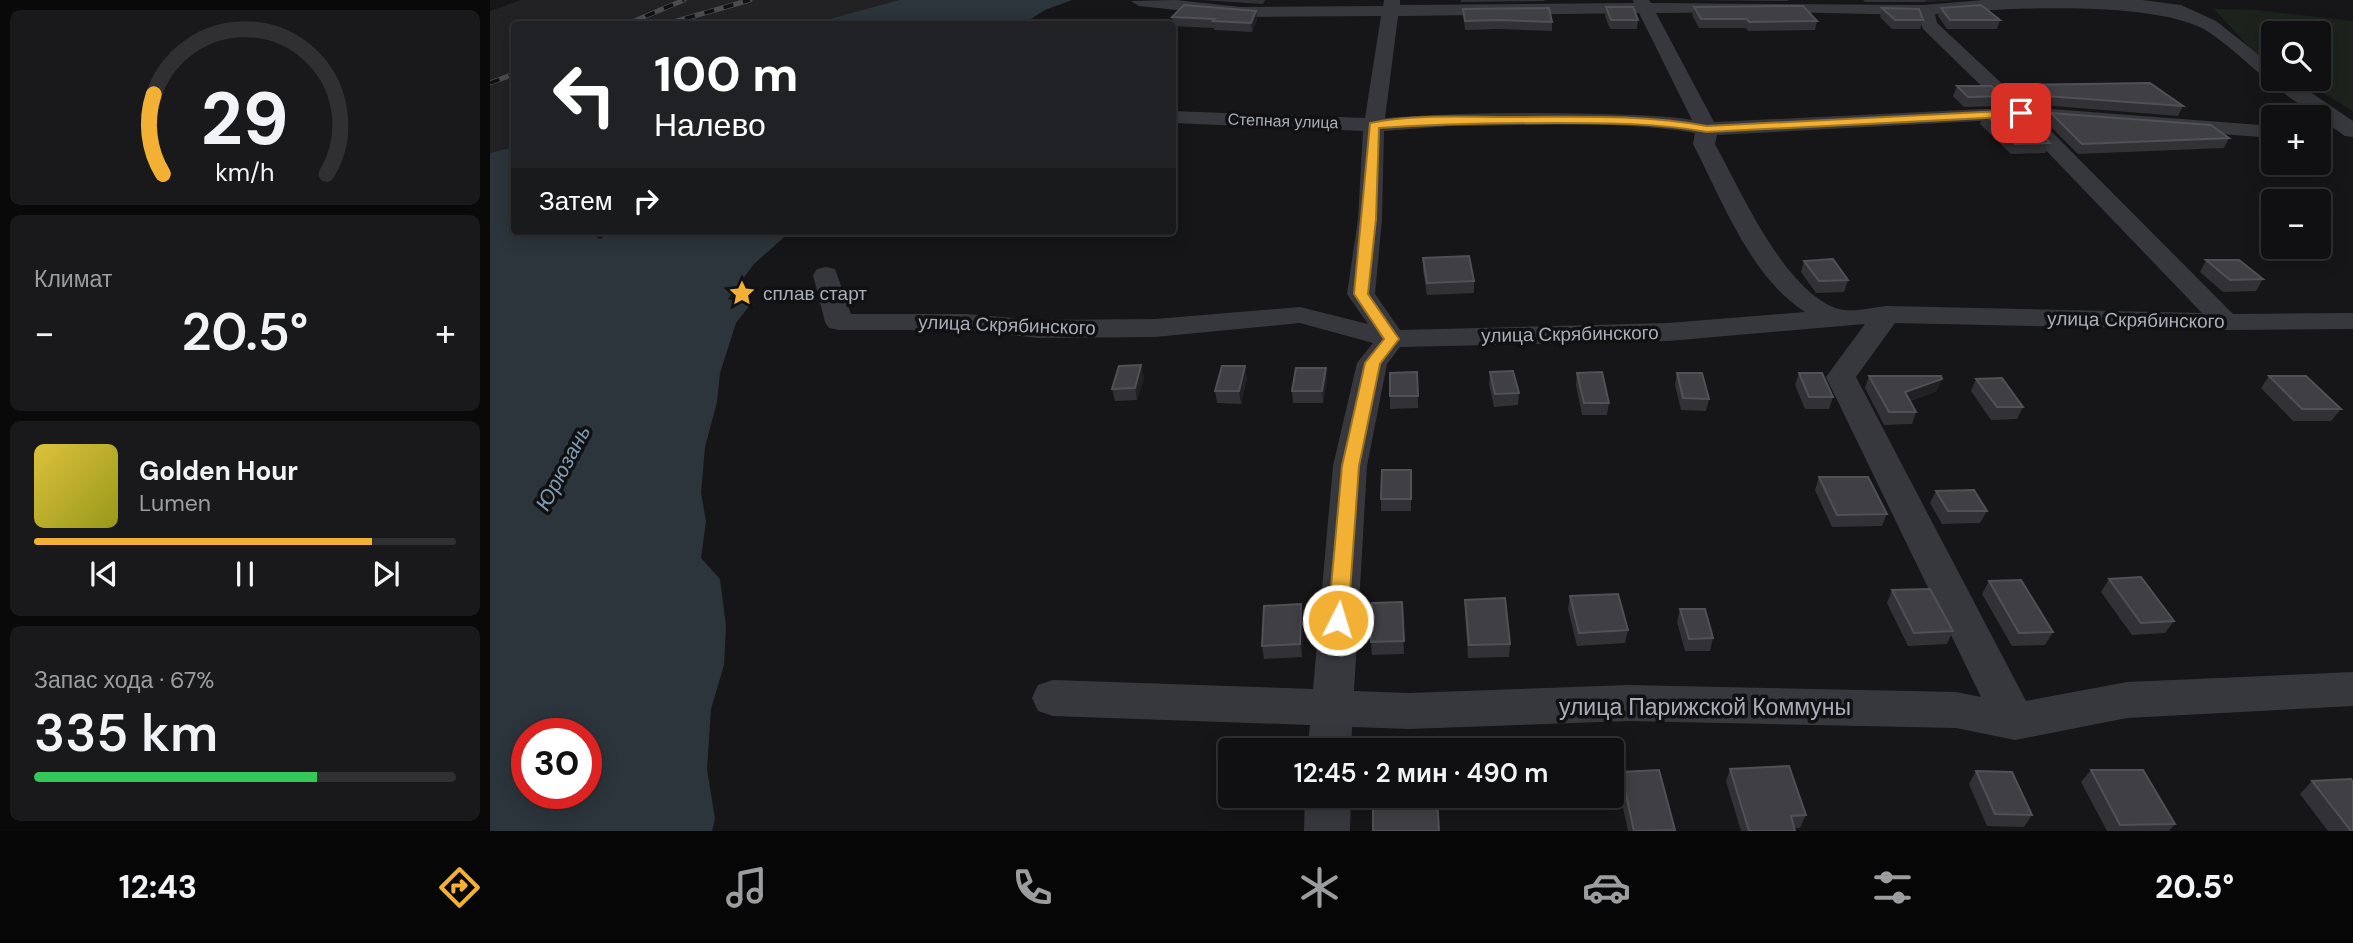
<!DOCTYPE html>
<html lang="ru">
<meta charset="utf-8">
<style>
body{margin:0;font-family:"DM Sans",sans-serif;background:#19191b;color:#f1f3f6;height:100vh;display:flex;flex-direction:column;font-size:26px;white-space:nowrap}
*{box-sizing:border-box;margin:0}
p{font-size:23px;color:#9c9d9f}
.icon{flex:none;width:38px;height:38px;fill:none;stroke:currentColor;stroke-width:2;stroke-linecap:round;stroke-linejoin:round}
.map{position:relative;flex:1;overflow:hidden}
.details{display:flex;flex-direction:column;gap:10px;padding:10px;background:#09090a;width:490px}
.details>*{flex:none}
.banner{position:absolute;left:21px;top:21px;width:665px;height:214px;border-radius:7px;box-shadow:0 4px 18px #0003,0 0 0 2px #303032;background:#202124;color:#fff;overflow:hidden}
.controls{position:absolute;left:1771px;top:21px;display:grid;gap:14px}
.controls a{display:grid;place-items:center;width:70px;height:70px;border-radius:7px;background:#101012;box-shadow:0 4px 18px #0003,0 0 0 2px #303032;font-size:35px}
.speed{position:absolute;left:21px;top:718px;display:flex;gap:14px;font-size:35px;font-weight:700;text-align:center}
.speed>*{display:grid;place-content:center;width:91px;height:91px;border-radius:50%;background:#101012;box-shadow:0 4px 18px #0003,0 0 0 2px #303032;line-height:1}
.speed .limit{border:10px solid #d22;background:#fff;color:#111}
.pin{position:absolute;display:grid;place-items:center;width:60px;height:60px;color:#fff;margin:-30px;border-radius:14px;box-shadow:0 4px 10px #0006}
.me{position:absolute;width:77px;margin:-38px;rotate:5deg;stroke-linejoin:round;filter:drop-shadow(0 0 5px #0008)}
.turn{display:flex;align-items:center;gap:24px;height:147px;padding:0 28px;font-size:32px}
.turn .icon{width:91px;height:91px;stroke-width:2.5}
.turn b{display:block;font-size:49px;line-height:60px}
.then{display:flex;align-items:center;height:66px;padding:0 28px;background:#0003;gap:14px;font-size:26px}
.big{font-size:52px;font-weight:600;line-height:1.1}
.details .tile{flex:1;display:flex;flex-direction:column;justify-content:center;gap:10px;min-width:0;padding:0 24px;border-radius:10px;background:#19191b}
.details .dial{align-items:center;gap:0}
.dial svg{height:182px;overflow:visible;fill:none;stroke:#303032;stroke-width:7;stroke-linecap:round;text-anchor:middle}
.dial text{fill:#f1f3f6;stroke:none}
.song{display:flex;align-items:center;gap:21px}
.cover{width:84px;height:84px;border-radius:10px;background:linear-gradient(135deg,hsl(50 70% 55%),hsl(60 70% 35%))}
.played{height:7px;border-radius:4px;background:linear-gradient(90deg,#f2b134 80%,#303032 80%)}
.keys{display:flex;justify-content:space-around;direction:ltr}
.heat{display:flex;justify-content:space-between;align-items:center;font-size:38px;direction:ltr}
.charge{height:10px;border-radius:5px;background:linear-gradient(90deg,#34c759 67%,#303032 0)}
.trip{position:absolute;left:728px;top:738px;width:406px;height:70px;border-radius:7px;background:#101012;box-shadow:0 4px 18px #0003,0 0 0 2px #303032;font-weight:600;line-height:70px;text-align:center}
.tab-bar{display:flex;height:112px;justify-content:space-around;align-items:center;background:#060607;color:#9c9d9f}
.tab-bar .icon{width:49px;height:49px}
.tab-bar .active{color:#f2b134}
.tab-bar b{font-size:32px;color:#f1f3f6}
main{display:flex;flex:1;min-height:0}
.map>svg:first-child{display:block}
.built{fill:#222225}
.green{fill:#1c231d}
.water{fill:#2c353c;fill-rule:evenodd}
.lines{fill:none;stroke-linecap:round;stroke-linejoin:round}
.minor{fill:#37383d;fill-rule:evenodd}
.rail-casing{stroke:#4a4c52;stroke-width:5}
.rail{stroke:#111113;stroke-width:3.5;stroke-dasharray:10;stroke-linecap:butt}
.wall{fill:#323236}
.shaded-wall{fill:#212124}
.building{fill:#3f3f44;stroke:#4f5156;stroke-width:2}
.route{fill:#f2b134;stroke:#9d7322;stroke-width:2}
.labels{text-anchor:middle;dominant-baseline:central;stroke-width:7;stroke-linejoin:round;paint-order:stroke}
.far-street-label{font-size:16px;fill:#a8adb8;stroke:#111113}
.poi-label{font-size:19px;fill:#a8adb8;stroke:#111113;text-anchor:start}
.street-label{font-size:19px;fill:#a8adb8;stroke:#111113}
.water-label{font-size:21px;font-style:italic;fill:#7f9bb3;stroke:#111113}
.near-street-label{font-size:23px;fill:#a8adb8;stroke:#111113}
</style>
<main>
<section class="details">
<div class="tile dial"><svg viewBox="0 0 100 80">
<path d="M14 69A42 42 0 1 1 86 69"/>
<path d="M14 69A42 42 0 0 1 10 34" stroke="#f2b134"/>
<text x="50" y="56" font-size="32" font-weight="700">29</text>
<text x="50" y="72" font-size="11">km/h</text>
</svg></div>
<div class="tile"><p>Климат</p>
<div class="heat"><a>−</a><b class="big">20.5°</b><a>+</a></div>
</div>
<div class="tile">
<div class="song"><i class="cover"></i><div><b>Golden Hour</b><p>Lumen</p></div></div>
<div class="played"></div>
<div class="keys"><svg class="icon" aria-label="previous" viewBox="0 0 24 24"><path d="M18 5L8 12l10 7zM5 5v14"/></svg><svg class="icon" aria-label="pause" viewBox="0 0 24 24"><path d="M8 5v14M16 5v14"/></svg><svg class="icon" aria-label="next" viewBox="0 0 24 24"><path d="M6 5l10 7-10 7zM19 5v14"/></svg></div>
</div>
<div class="tile"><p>Запас хода · 67%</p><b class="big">335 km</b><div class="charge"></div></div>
</section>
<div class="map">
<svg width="1863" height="831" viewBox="0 0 1863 831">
<rect width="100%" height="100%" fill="#161618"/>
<!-- built -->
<polygon class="built" points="31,0 409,0 321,24 24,24 24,147 0,153 0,11"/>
<!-- green -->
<polygon class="green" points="1724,9 1765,10 1863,21 1863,111 1809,79 1829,79 1829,33 1783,33 1783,63 1765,53"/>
<!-- water -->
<g class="water">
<polygon points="409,0 582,0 555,10 533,24 321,24"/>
<path d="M24,147v84h70l16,8 15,-8h176l-37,33 -26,35 22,6 -14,18 -16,50 -3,29 -12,45 -4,46 5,28 -5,37 19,21 6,47 -2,39 -13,44 -4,60 8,50 -3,12h-222v-678zM37,733h59v60h-59z"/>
</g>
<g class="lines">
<!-- minor -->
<g class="minor">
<path d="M686,0l65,7 142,-1 1,-6h16v5l234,-2 -1,-3h16l2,3 273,2 59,-5h159l39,5 35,16 57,45v13h18l62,42v16l-8,-1c-24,-18 -51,-34 -74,-53 -21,-17 -43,-39 -67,-54 -56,-29 -202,-21 -269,-15l2,9 90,84 246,19v12l-233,-18 193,194 120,-1v16l-127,1 -331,-7 -39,54 170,324 101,-19 226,-10v34l-226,12 -112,22 -59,-12 -328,-7 -219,8 -57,-2 -1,24h-44l3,-26 -257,-9 -15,-5 -6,-13 6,-13 15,-5 260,9 20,-223 24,-103 16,-20 -73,-20 -145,14 -117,1 -72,-8h-127l-10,-2 -4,-6 -12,-47 4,-6 9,-2 9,2 16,45h115l72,6 117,-1 145,-12 68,17 -21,-30 11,-75 5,-88 -191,-8v-12l193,7 16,-102 -140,1 -102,-11 -8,-5zM1288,12l140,3 5,14 81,79 -290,14 -58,-109zM1149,13l53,107c-30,-5 -61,-5 -91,-6 -72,-2 -144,-1 -216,4l13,-102zM1526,119l186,194 -315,-7c-13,1 -36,7 -48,3 -54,-16 -98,-118 -124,-165l2,-9zM961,126c80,0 165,-6 244,7l-2,11c29,56 58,134 112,168l-137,11 -268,7 -25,-36 7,-75 2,-88zM1375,324l-39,53 155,320 -25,-5 -328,-7 -219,8 -55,-2 13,-225 20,-102 13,-17 268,-6z"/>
<polygon points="815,796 861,796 860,831 814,831"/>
</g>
<!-- rail casing -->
<g class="rail-casing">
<g id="rail">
<polyline points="137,24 194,0"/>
<polyline points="176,24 260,0"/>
<polyline points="0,83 24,74"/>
</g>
</g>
<!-- rail -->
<use href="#rail" class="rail"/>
</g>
<!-- wall -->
<g class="wall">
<polygon points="712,0 775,0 773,4"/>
<polygon points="971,0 1055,0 1054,1 971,2"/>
<polygon points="1194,0 1298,0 1298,1"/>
<polygon points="1373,0 1462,0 1435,2 1375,2"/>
<polygon points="1116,7 1148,20 1147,29 1120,29 1115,16"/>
<polygon points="1204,7 1327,21 1325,30 1258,31 1256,28 1209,28 1202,15"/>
<polygon points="1392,8 1433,20 1430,29 1402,29 1390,17"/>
<polygon points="1451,8 1510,20 1507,29 1457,29 1448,16"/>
<polygon points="973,9 1062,22 1062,31 1008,29 975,30"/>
<polygon points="766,11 767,20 762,32 724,30 724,28 683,26 682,17"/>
<polygon points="1532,85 1693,106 1688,116 1538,104 1528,95"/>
<polygon points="1467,86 1512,96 1508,106 1474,107 1463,96"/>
<polygon points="1494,113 1560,143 1555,153 1521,154 1490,124"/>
<polygon points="1561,113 1739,138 1734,148 1588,154 1557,123"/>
<polygon points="933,258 984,281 984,293 937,295 933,270"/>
<polygon points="1716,260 1773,279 1766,291 1733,292 1710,272"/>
<polygon points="1314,261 1358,280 1354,292 1326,293 1311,272"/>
<polygon points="651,365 654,378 647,400 625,401 622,389"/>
<polygon points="927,372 928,408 900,409 900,373"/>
<polygon points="1000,372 1029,393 1028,405 1004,407 999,384"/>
<polygon points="1087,373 1119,403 1117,415 1092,415 1086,385"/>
<polygon points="1187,373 1219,399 1216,411 1191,410 1185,385"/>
<polygon points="1309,373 1343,397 1339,409 1315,409 1305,385"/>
<polygon points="1379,376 1447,391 1420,401 1426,412 1422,424 1394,425 1375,388"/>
<polygon points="1779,376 1851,409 1841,421 1803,421 1771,388"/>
<polygon points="757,378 751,404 727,403 725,391"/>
<polygon points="1486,379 1533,407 1527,419 1501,420 1481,391"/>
<polygon points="837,380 833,403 803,403 802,391"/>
<polygon points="921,470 921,511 891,511 891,499"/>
<polygon points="1329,477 1397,514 1392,526 1342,527 1325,490"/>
<polygon points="1446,491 1497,511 1490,523 1452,524 1440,503"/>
<polygon points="1619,579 1684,621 1675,633 1642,635 1611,592"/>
<polygon points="1499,581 1563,632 1555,645 1522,646 1492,594"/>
<polygon points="1402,590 1463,631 1457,644 1418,646 1397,603"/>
<polygon points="1080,596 1138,630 1135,643 1087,646 1078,609"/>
<polygon points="975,600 1020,644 1019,657 978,658 975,612"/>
<polygon points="912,602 914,654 882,655 881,642"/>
<polygon points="1190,609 1223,638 1220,651 1195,651 1187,622"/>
<polygon points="813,616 812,657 774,659 772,646"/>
<polygon points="1240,769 1316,815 1310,828 1304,828 1305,831 1251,831 1236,781"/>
<polygon points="1601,770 1685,824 1679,831 1617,831 1591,782"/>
<polygon points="1486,771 1542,815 1534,827 1497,826 1479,784"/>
<polygon points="1131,772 1185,830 1185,831 1138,831 1128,784"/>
<polygon points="1822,781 1863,831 1838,831 1810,794"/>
</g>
<!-- shaded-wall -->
<g class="shaded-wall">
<polygon points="1436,0 1462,0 1435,2"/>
<polygon points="766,11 767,20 762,32 761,23"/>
<polygon points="651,365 654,378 647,400 645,388"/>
<polygon points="755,366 757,378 751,404 749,391"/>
<polygon points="836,368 837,380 833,403 832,391"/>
<polygon points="1452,379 1447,391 1410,404 1415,392"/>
<polygon points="811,604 813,616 812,657 810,644"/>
</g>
<!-- building -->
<g class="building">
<polygon points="694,5 766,11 761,23 723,21 725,19 682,17"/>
<polygon points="1491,5 1510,20 1460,20 1451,8"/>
<polygon points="1290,6 1313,6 1327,21 1259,22 1257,19 1211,19 1204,7"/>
<polygon points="1116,7 1143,7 1148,20 1121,20"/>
<polygon points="1059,8 1062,22 1008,20 975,21 973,9"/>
<polygon points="1392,8 1429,9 1433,20 1405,20"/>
<polygon points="1660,83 1693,106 1542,95 1532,85"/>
<polygon points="1467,86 1501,86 1512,96 1478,97"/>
<polygon points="1529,112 1560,143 1525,144 1494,113"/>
<polygon points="1561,113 1721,125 1739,138 1592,144"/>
<polygon points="979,256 984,281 937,283 933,258"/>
<polygon points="1343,259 1358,280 1329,281 1314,261"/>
<polygon points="1716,260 1749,260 1773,279 1740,280"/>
<polygon points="651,365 645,388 622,389 629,366"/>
<polygon points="732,366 755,366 749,391 725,391"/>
<polygon points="806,368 836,368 832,391 802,391"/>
<polygon points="1023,371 1029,393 1005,394 1000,372"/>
<polygon points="927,372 928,396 900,396 900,373"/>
<polygon points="1112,372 1119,403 1094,403 1087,373"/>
<polygon points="1187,373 1212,373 1219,399 1193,398"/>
<polygon points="1309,373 1332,373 1343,397 1319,397"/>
<polygon points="1379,376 1451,376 1452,379 1415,392 1426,412 1399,412"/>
<polygon points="1779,376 1816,376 1851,409 1812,409"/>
<polygon points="1512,378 1533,407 1507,407 1486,379"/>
<polygon points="892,470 921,470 921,499 891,499"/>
<polygon points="1329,477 1378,477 1397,514 1347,515"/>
<polygon points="1484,490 1497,511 1458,511 1446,491"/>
<polygon points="1651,577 1684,621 1651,623 1619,579"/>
<polygon points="1531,580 1563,632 1529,633 1499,581"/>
<polygon points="1440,589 1463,631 1424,633 1402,590"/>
<polygon points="1128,594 1138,630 1089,633 1080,596"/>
<polygon points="1015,598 1020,644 979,645 975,600"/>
<polygon points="912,602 914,641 881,642 882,603"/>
<polygon points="811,604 810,644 772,646 774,606"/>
<polygon points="1190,609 1215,609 1223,638 1199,639"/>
<polygon points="1299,766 1316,815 1301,816 1305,831 1259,831 1240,769"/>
<polygon points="1169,770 1185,830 1144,831 1131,772"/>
<polygon points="1601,770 1653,770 1685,824 1630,825"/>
<polygon points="1486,771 1522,772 1542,815 1505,814"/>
<polygon points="1861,779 1863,782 1863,831 1861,831 1822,781"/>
<polygon points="883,796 947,796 949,831 883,831"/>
</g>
<!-- route -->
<path class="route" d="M1531,110l5,3 -2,3 -317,16c-49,-9 -100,-9 -150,-9 -60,0 -118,1 -178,5l-3,91 -8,75 31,45 -19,25 -21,102 -11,154 -3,5 -7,2 -7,-2 -3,-5 14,-154 23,-103 19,-24 -30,-45 16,-171c45,-9 94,-6 139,-6 66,0 133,-3 198,9z"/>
<!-- icons -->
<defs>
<g id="sight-bare" transform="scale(2.1)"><path d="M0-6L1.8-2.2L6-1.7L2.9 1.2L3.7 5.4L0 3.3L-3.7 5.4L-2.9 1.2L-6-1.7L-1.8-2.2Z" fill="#f2b134" stroke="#111113" stroke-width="2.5" paint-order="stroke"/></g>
</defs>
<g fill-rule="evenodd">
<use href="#sight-bare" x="252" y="293"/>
</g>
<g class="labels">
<!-- far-street labels -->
<g class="far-street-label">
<text transform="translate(793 121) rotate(2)">Степная улица</text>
</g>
<!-- poi labels -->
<g class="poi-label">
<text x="273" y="293">сплав старт</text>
</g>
<!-- street labels -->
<g class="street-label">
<text transform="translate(1646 320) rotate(1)">улица Скрябинского</text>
<text transform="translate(517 325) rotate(2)">улица Скрябинского</text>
<text transform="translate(1080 334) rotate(-1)">улица Скрябинского</text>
</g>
<!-- water labels -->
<g class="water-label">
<text transform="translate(73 468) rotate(-62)">Юрюзань</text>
</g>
<!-- near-street labels -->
<g class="near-street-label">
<text x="1215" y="707">улица Парижской Коммуны</text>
</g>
</g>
</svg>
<div class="controls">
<a><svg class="icon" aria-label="search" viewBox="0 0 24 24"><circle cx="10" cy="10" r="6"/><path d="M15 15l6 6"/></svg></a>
<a>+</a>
<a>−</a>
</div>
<div class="speed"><div class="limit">30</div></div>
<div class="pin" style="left:1531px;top:113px;background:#d93025"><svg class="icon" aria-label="arrive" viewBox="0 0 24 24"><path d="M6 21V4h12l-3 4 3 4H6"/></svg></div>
<svg class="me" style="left:848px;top:620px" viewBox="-20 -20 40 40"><circle r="17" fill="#f2b134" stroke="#fff" stroke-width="3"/><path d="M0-11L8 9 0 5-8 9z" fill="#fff"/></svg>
<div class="trip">12:45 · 2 мин · 490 m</div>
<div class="banner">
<div class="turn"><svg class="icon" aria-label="left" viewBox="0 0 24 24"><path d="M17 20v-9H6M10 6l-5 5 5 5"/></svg><div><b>100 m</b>Налево</div></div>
<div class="then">Затем<svg class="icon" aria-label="right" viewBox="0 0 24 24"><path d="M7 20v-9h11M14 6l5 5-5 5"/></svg></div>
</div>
</div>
</main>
<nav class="tab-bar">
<b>12:43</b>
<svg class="icon active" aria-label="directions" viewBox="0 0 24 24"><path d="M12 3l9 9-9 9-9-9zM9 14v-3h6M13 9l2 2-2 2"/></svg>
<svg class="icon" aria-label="music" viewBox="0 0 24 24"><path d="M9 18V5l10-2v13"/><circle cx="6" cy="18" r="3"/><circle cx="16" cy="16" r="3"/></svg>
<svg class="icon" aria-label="phone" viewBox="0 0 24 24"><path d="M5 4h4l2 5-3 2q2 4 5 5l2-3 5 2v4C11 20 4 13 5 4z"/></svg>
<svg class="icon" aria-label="climate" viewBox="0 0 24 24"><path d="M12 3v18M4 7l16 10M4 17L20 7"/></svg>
<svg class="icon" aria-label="car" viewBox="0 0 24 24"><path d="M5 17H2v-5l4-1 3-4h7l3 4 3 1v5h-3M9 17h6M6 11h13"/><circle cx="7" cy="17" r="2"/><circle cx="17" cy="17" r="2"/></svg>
<svg class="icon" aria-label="filters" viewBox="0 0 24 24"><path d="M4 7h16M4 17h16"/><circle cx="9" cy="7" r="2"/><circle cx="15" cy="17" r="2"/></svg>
<b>20.5°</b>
</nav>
